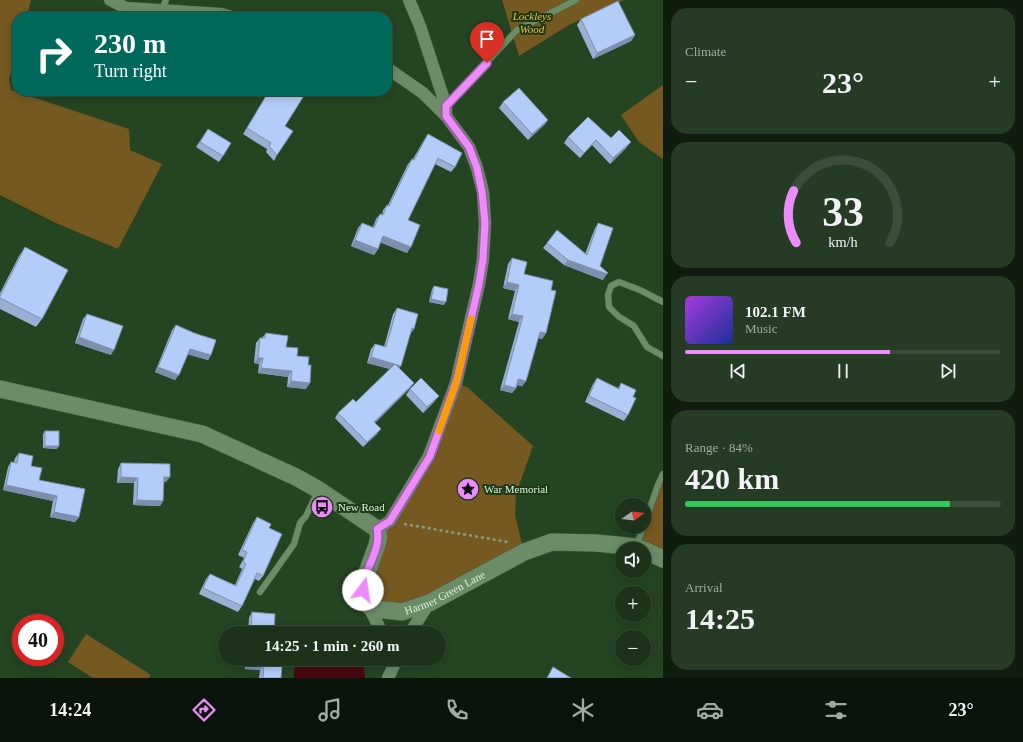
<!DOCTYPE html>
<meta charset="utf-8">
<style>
body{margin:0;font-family:Georgia,serif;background:#253b23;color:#f1f3f6;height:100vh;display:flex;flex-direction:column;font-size:15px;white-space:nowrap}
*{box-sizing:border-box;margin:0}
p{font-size:13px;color:#a0aaa2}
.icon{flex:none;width:22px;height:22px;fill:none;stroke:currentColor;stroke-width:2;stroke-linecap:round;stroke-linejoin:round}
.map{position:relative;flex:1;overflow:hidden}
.details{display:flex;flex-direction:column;gap:8px;padding:8px;background:#0f1c0e;width:360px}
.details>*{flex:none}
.top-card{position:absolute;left:12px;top:12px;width:380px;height:84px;border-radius:16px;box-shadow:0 2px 10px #0003,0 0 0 1px #3a4e39;background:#00695c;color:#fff;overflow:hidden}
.needle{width:26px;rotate:76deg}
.buttons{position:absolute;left:615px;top:498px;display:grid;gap:8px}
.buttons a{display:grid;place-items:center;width:36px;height:36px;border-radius:50%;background:#1c331a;box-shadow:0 2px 10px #0003,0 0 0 1px #3a4e39;font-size:20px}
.speed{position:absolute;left:12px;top:614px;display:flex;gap:8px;font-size:20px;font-weight:700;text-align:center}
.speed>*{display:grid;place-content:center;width:52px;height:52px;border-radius:50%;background:#1c331a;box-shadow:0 2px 10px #0003,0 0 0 1px #3a4e39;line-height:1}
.speed .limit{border:6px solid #d22;background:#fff;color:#111}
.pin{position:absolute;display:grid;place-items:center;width:34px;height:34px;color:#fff;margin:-41px -17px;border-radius:50% 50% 50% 0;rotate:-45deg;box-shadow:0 0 4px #0007}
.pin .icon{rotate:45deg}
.me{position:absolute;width:44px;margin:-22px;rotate:14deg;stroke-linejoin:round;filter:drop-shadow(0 0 3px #0008)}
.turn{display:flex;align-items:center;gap:14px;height:84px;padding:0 16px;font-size:18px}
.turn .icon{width:52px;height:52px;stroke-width:2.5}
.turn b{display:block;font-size:28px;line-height:34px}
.big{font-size:30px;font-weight:800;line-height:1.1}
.details .tile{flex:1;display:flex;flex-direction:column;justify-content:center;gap:6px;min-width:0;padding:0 14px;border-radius:16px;background:#253b23}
.details .dial{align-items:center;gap:0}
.dial svg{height:104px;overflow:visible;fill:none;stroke:#3a4e39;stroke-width:7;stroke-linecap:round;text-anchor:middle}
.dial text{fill:#f1f3f6;stroke:none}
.song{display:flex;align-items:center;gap:12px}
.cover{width:48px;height:48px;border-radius:6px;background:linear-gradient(135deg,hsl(280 70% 55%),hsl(230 70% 35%))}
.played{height:4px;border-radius:2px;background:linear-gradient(90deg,#ec8cfb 65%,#3a4e39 65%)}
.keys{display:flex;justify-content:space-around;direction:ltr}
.heat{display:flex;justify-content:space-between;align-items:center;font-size:22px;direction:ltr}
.charge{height:6px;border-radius:3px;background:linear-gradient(90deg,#34c759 84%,#3a4e39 0)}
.trip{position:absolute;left:218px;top:626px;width:228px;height:40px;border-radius:20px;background:#1c331a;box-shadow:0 2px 10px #0003,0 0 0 1px #3a4e39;font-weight:800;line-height:40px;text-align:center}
.tab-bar{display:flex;height:64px;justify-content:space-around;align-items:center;background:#0b140a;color:#a0aaa2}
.tab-bar .icon{width:28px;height:28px}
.tab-bar .selected{color:#ec8cfb}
.tab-bar b{font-size:18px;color:#f1f3f6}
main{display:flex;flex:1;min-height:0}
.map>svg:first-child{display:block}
.green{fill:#755921}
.water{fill:#46090e}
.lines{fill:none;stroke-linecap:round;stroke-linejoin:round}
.lane-casing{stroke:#466244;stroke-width:7}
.street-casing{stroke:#466244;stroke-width:13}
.secondary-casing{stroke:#466244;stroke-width:18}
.path{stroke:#869e83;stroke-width:2.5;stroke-dasharray:3 3;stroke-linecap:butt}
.lane{stroke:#6b8c67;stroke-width:6}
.street{stroke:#6b8c67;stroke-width:12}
.secondary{stroke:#6b8c67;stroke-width:17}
.wall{fill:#9bafd5}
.shaded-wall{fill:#7e8fae}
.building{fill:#b4ccf8;stroke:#7e8fae}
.route-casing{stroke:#995ba3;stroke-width:10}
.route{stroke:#ec8cfb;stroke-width:7}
.slow{stroke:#f59e0b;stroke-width:7}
.labels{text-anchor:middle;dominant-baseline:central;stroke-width:4;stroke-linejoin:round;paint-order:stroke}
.park-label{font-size:11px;font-style:italic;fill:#f3bb48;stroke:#1b3918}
.poi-label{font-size:11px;fill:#dff1dc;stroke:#1b3918;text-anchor:start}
.street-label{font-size:11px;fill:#dff1dc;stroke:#1b3918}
</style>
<main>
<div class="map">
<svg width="663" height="678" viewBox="0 0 663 678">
<rect width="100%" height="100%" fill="#254422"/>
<!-- green -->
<g class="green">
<polygon points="0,0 31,0 27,17 17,17 17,52 9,79 11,90 129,129 130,150 162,164 118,249 56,223 0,195"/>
<polygon points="502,0 624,0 569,25 519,56"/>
<polygon points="663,85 663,159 639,142 621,115"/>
<polygon points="456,383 467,387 533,446 516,494 515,515 524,552 429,603 368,605 377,545 409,492"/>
<polygon points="663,477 663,559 637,547"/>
<polygon points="86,634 151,675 149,678 93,678 68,662"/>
</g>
<!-- water -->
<g class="water">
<path d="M329,625c8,0 16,-1 20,8h-26z"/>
<polygon points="298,659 361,659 364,667 365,678 294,678 294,670"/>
</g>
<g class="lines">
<!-- lane casing -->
<g class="lane-casing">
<g id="lane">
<polyline points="161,11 166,0"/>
<polyline points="446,106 517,30 576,0"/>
<polyline points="663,302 640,290 619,282 611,286 608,295 609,307 618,316 634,326 647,347 663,356"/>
<polyline points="644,525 658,485 663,474"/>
<polyline points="637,545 643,527"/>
<polyline points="260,592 294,544 300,523 306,516 318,491"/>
</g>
</g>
<!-- street casing -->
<g class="street-casing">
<g id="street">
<polyline points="110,0 126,8 221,14 232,17"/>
<polyline points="409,0 420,26 446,106 446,116"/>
<polyline points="377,529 390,521 429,456 456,383 479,284 483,259 485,223 483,192 477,168 469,147 446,116 423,93 387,68"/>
<polyline points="368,605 382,633"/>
<polyline points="410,633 429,603"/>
<polyline points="388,678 397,659"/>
</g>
</g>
<!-- secondary casing -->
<g class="secondary-casing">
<g id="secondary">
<path id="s1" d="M0,389l202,45 94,43 23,13 58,39 2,8 -2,8 -14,38v13l5,9 9,4 25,3 27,-9 95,-51 28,-10 44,1 41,4 4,2"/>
<polyline points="644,550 663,559"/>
</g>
</g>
<!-- path -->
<polyline class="path" points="404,524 508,542"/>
<!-- lane -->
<use href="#lane" class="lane"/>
<!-- street -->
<use href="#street" class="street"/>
<!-- secondary -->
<use href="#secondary" class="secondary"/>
</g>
<!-- wall -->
<g class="wall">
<polygon points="581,19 635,35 631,41 593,59 577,25"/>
<polygon points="269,91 300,91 285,126 277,155 274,161 266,152 267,149 243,134"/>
<polygon points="503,102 548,120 544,125 528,140 499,108"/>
<polygon points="208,129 223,156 219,162 196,147"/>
<polygon points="428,134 455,167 451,172 435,164 408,220 407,253 380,242 378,249 374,255 351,246 358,228 362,223 373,227 376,219 380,214 382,215 383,210 387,205 388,205 408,164 412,159 413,159 424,140"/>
<polygon points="568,137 611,138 627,147 610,164 592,145 580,158 564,143"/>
<polygon points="598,223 600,266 603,280 564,265 543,248 547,243 585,254 595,228"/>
<polygon points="25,247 42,319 36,327 0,309 0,293 19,256"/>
<polygon points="512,258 524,274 551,290 546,333 542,339 538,338 526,381 522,386 516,385 516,388 512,393 500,390 519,322 508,319 515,291 503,288 508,264"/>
<polygon points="434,286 444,305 429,302 432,289"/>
<polygon points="397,308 414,329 410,334 399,368 414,383 410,388 375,423 377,434 363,447 335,418 338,413 356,402 390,369 367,363 371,349 375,344 384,347 393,314"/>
<polygon points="87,314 111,355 75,343 83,319"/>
<polygon points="176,325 211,355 208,360 187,354 175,380 155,372 172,330"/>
<polygon points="266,333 286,347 297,356 306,389 287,387 288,377 258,373 259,364 254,363 256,343 260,338 262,338"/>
<polygon points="597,378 618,388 621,383 633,397 628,415 624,421 585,402 593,384"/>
<polygon points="410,389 435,401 423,413 406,395"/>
<polygon points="45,431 57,449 43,448 43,434"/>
<polygon points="19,453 31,466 39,480 79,517 75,522 50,517 53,501 3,490 8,467 11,462 14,462 15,458"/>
<polygon points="121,463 166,482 164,482 163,501 160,506 133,505 134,483 117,483 118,469"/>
<polygon points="257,517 269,528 263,576 259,581 255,579 242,606 238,612 199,594 206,579 210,574 235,585 242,569 239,567 244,558 238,555 253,523"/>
<polygon points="252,612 274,633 248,633 249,618"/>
<polygon points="246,659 279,659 279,664 281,678 259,678 260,670 245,669"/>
</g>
<!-- shaded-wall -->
<g class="shaded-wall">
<polygon points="635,35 631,41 593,59 597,53"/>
<polygon points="548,120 544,125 528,140 532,134"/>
<polygon points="631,142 627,147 610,164 613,158"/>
<polygon points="383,236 411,247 407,253 379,242"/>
<polygon points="355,240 378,249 374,255 351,246"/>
<polygon points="568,260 607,274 603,280 564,265"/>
<polygon points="507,282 519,285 515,291 503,288"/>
<polygon points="431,299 446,302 444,305 429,302"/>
<polygon points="512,314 523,316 519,322 508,319"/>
<polygon points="412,328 414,329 410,334"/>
<polygon points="540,332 546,333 542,339 536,337"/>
<polygon points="79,337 114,350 111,355 75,343"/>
<polygon points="190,349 211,355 208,360 186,354"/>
<polygon points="371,357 401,366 397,371 367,363"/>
<polygon points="258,358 263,358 259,364 254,363"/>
<polygon points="158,367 179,375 175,380 155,372"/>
<polygon points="261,368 292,371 288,377 258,373"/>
<polygon points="518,379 526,381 522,386 514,384"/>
<polygon points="291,381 310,383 306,389 287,387"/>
<polygon points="414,383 410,388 370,427 374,422"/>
<polygon points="504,385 516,388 512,393 500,390"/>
<polygon points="439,396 435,401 423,413 427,407"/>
<polygon points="381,429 377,434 363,447 367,442"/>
<polygon points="45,446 59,446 57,449 43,448"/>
<polygon points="121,477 138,478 134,483 117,483"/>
<polygon points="164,477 170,477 166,482 160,482"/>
<polygon points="6,485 57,496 53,501 3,490"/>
<polygon points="137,500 163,501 160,506 133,505"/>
<polygon points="54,512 79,517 75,522 50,517"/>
<polygon points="249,663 264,664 260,670 245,669"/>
</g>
<!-- building -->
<g class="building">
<polygon points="618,1 635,35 597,53 581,19"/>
<polygon points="519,88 548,120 532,134 503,102"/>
<polygon points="269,91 300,91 305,94 285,126 293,131 277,155 269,146 271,143 247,128"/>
<polygon points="588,117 611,138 619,130 631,142 613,158 596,140 584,153 568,137"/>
<polygon points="208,129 231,143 223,156 200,142"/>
<polygon points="428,134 462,153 455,167 438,158 408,220 420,225 411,247 383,236 378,249 355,240 362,223 374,228 380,214 383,215 387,205 389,206 412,159 414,160"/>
<polygon points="598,223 613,228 600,266 608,273 607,274 568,260 547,243 557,230 587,255"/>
<polygon points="25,247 68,270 42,319 0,298 0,296"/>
<polygon points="512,258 527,262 524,274 553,281 551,290 556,291 546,333 540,332 526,381 518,379 516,388 504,385 523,316 512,314 519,285 507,282"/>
<polygon points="434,286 448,289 446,302 431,299"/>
<polygon points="397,308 418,314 414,329 412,328 401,366 371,357 375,344 386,347"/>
<polygon points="87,314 123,326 114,350 79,337"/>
<polygon points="176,325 194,333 216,340 211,355 190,349 179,375 158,367"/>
<polygon points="266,333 288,336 286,347 298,348 297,356 309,357 308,365 311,365 310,383 291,381 292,371 261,368 263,358 258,358 260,338 265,338"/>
<polygon points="395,364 414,383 374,422 381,429 367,442 338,413 353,399 356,402"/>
<polygon points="421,378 439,396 427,407 410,389"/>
<polygon points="597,378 619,389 621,383 636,390 633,397 636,398 628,415 589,396"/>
<rect x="45" y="431" width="14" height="15"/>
<polygon points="19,453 33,456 31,466 42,468 39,480 85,489 79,517 54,512 57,496 6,485 11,462 17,463"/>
<polygon points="121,463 170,464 170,477 164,477 163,501 137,500 138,478 121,477"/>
<polygon points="257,517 271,524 269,528 282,534 263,576 257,573 242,606 203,588 210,574 236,586 246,564 243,562 247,552 242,550"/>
<polygon points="252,612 275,614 274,633 251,633"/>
<polygon points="249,659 279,659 279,664 282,665 281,678 263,678 264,664 249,663"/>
<polygon points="553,667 571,678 547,678"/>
</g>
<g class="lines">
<!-- route casing -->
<g class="route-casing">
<path id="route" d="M363,590c0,-21 19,-39 14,-61l13,-8 40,-65 27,-76 22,-96 4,-25 2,-36 -3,-31 -5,-24 -8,-21 -23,-31v-10l41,-43"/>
</g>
<!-- route -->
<use href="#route" class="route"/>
<!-- slow -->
<polyline class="slow" points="439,431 457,380 471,319"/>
</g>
<!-- icons -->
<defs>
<g id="sight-disc" transform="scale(1.15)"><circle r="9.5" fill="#ec8cfb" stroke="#1b3918"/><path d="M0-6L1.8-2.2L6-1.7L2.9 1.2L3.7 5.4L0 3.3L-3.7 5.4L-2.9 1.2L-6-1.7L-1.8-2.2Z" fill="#111"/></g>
<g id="bus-disc" transform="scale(1.15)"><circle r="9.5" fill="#ec8cfb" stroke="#1b3918"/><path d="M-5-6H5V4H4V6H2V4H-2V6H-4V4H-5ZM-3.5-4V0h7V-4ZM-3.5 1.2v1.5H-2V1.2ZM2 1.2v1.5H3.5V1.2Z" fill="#111"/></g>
</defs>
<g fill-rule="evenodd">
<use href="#sight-disc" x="468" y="489"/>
<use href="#bus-disc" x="322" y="507"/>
</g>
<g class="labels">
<!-- park labels -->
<g class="park-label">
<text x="532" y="16">Lockleys<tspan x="532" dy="13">Wood</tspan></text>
</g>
<!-- poi labels -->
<g class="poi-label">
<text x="484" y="489">War Memorial</text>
<text x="338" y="507">New Road</text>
</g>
<!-- street labels -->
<g class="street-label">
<text stroke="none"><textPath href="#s1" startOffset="569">Harmer Green Lane</textPath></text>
</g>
</g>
</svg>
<div class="buttons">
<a><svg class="needle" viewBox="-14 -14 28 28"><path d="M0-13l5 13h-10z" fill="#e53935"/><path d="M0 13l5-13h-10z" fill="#a0aaa2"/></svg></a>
<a><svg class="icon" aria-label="sound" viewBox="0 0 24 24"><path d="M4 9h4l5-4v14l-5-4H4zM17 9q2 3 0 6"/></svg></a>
<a>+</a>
<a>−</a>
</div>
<div class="speed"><div class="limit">40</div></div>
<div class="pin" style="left:487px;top:63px;background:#d93025"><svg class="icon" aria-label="arrive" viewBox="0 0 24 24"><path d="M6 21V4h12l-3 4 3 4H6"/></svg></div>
<svg class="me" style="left:363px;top:590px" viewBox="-20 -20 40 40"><circle r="19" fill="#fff"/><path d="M0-13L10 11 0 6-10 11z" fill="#ec8cfb"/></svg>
<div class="trip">14:25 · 1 min · 260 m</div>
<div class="top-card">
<div class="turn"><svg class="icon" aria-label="right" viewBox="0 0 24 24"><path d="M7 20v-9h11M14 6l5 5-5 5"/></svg><div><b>230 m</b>Turn right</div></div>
</div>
</div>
<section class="details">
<div class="tile"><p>Climate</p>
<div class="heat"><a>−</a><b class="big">23°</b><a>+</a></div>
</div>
<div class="tile dial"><svg viewBox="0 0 100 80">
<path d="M14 69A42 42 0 1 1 86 69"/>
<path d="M14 69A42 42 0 0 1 12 29" stroke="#ec8cfb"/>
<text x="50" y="56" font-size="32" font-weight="700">33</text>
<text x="50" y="72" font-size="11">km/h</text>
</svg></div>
<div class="tile">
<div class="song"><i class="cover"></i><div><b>102.1 FM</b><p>Music</p></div></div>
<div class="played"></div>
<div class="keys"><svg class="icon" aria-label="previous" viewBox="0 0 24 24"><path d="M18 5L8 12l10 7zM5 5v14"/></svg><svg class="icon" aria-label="pause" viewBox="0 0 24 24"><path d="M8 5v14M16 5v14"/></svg><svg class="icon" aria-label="next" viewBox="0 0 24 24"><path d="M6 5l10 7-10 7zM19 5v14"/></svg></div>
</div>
<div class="tile"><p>Range · 84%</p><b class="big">420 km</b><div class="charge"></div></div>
<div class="tile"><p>Arrival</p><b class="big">14:25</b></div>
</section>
</main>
<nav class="tab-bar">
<b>14:24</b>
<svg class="icon selected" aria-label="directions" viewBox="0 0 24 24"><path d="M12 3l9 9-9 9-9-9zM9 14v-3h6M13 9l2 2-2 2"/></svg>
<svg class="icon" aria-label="music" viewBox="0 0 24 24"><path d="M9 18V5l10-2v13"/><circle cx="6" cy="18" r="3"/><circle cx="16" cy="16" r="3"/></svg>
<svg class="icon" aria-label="phone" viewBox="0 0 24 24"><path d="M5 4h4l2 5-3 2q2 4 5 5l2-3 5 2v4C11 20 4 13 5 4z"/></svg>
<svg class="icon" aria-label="climate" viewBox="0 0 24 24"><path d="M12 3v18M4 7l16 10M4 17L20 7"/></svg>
<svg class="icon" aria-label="car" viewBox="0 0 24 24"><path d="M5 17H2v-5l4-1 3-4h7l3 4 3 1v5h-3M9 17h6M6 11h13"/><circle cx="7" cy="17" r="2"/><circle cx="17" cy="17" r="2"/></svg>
<svg class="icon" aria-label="filters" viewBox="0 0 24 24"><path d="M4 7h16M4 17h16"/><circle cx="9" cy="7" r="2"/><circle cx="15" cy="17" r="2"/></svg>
<b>23°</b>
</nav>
